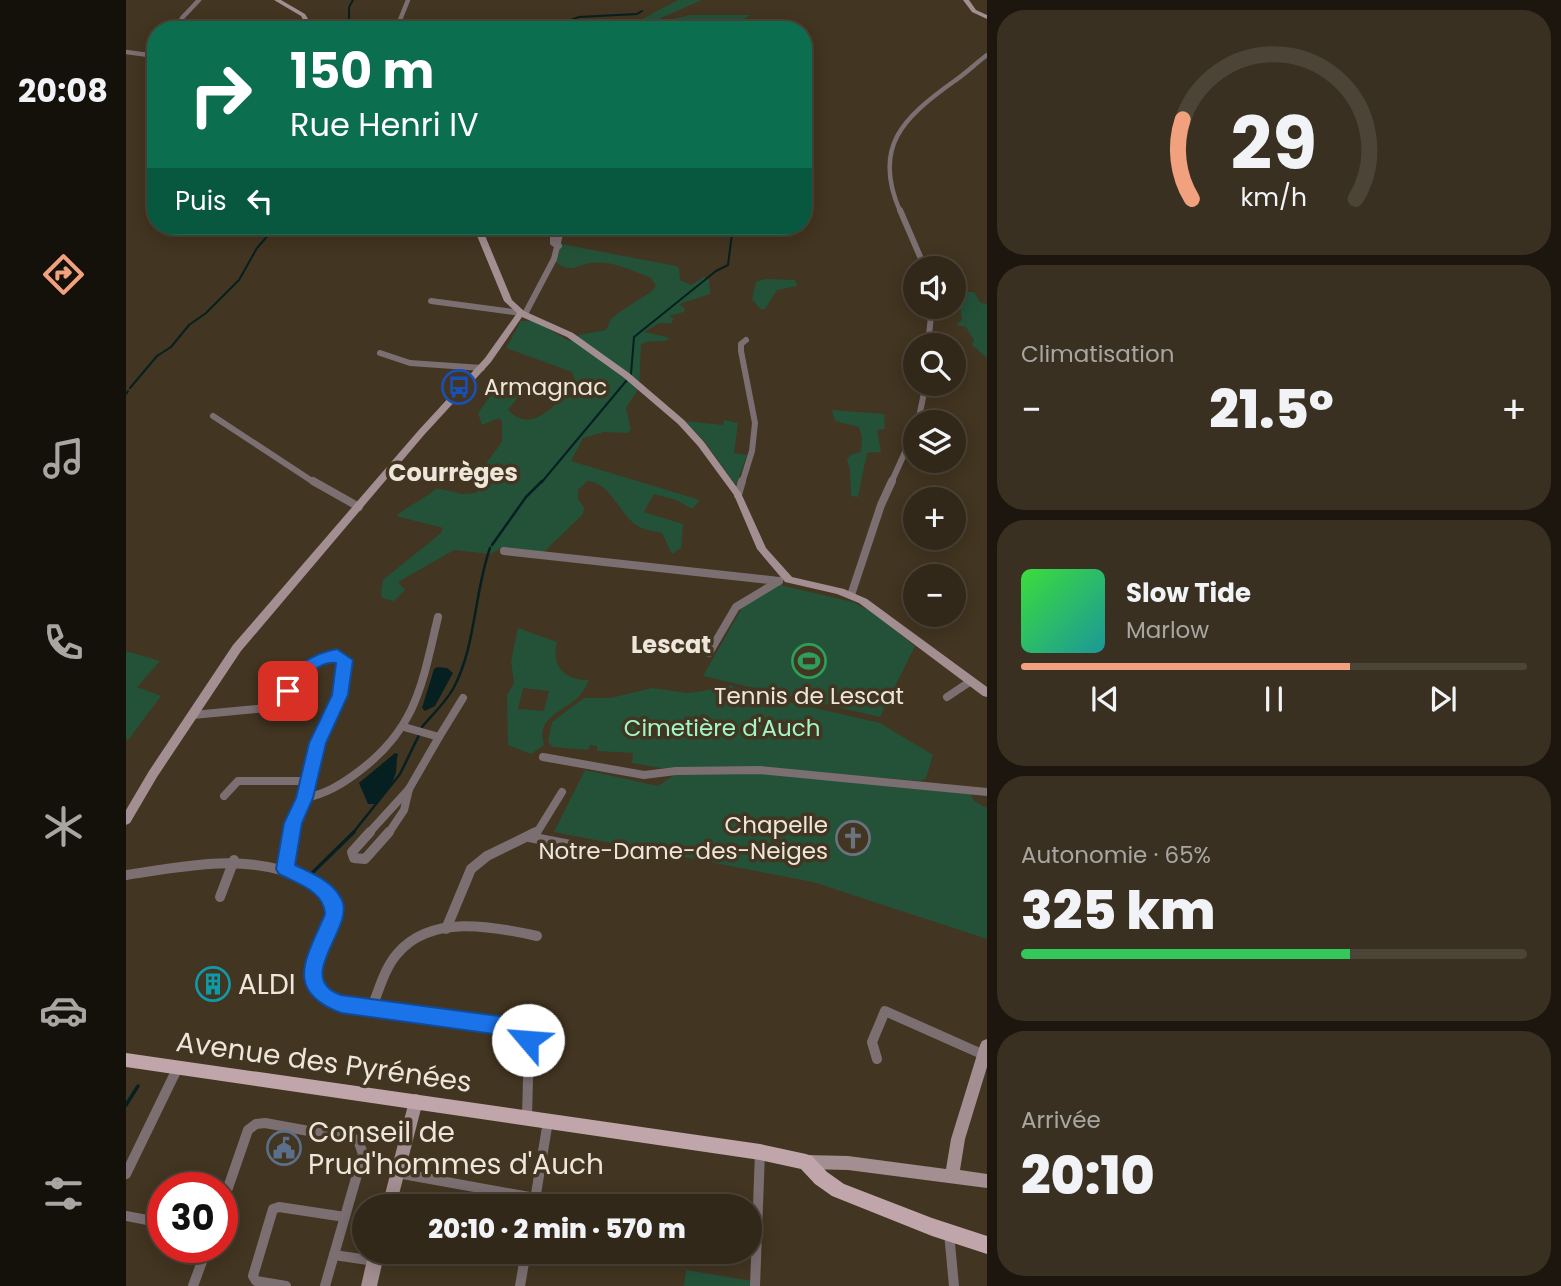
<!DOCTYPE html>
<html lang="fr">
<meta charset="utf-8">
<style>
body{margin:0;font-family:Poppins,sans-serif;background:#3a3022;color:#f1f3f6;height:100vh;display:flex;flex-direction:column;font-size:26px;white-space:nowrap}
*{box-sizing:border-box;margin:0}
p{font-size:23px;color:#a8a6a2}
.icon{flex:none;width:38px;height:38px;fill:none;stroke:currentColor;stroke-width:2;stroke-linecap:round;stroke-linejoin:round}
.map{position:relative;flex:1;overflow:hidden}
.sheet{display:flex;flex-direction:column;gap:10px;padding:10px;background:#1c160e;width:574px}
.sheet>*{flex:none}
.hud{position:absolute;left:21px;top:21px;width:665px;height:214px;border-radius:28px;box-shadow:0 4px 18px #0003,0 0 0 2px #4d4438;background:#0b6e4f;color:#fff;overflow:hidden}
.tools{position:absolute;left:777px;top:256px;display:grid;gap:14px}
.tools a{display:grid;place-items:center;width:63px;height:63px;border-radius:50%;background:#322819;box-shadow:0 4px 18px #0003,0 0 0 2px #4d4438;font-size:35px}
.speed{position:absolute;left:21px;top:1172px;display:flex;gap:14px;font-size:35px;font-weight:700;text-align:center}
.speed>*{display:grid;place-content:center;width:91px;height:91px;border-radius:50%;background:#322819;box-shadow:0 4px 18px #0003,0 0 0 2px #4d4438;line-height:1}
.speed .limit{border:10px solid #d22;background:#fff;color:#111}
.pin{position:absolute;display:grid;place-items:center;width:60px;height:60px;color:#fff;margin:-30px;border-radius:14px;box-shadow:0 4px 10px #0006}
.me{position:absolute;width:77px;margin:-38px;rotate:297deg;stroke-linejoin:round;filter:drop-shadow(0 0 5px #0008)}
.turn{display:flex;align-items:center;gap:24px;height:147px;padding:0 28px;font-size:32px}
.turn .icon{width:91px;height:91px;stroke-width:2.5}
.turn b{display:block;font-size:49px;line-height:60px}
.then{display:flex;align-items:center;height:66px;padding:0 28px;background:#0003;gap:14px;font-size:26px}
.big{font-size:52px;font-weight:800;line-height:1.1}
.sheet .widget{flex:1;display:flex;flex-direction:column;justify-content:center;gap:10px;min-width:0;padding:0 24px;border-radius:28px;background:#3a3022}
.sheet .dial{align-items:center;gap:0}
.dial svg{height:182px;overflow:visible;fill:none;stroke:#4d4438;stroke-width:7;stroke-linecap:round;text-anchor:middle}
.dial text{fill:#f1f3f6;stroke:none}
.song{display:flex;align-items:center;gap:21px}
.cover{width:84px;height:84px;border-radius:10px;background:linear-gradient(135deg,hsl(120 70% 55%),hsl(180 70% 35%))}
.played{height:7px;border-radius:4px;background:linear-gradient(90deg,#f1a17d 65%,#4d4438 65%)}
.keys{display:flex;justify-content:space-around;direction:ltr}
.heat{display:flex;justify-content:space-between;align-items:center;font-size:38px;direction:ltr}
.charge{height:10px;border-radius:5px;background:linear-gradient(90deg,#34c759 65%,#4d4438 0)}
.trip{position:absolute;left:226px;top:1194px;width:410px;height:70px;border-radius:35px;background:#322819;box-shadow:0 4px 18px #0003,0 0 0 2px #4d4438;font-weight:800;line-height:70px;text-align:center}
main{display:flex;flex:1;min-height:0}
.dock{display:flex;flex-direction:column;width:126px;justify-content:space-around;align-items:center;background:#14100a;color:#a8a6a2}
.dock .icon{width:49px;height:49px}
.dock .on{color:#f1a17d}
.dock b{font-size:32px;color:#f1f3f6}
.map>svg:first-child{display:block}
.green{fill:#235239;fill-rule:evenodd}
.water{fill:#062021}
.lines{fill:none;stroke-linecap:round;stroke-linejoin:round}
.stream-far2{stroke:#062021;stroke-width:2}
.stream-far1{stroke:#062021;stroke-width:2.5}
.stream{stroke:#062021;stroke-width:3.5}
.street-far3{stroke:#7c6f72;stroke-width:4.5}
.street-far2{stroke:#7c6f72;stroke-width:6}
.street-far1{stroke:#7c6f72;stroke-width:8}
.street{stroke:#7c6f72;stroke-width:10}
.secondary{fill:#a38e92;fill-rule:evenodd}
.primary{fill:#c0a6ab;fill-rule:evenodd}
.route{fill:#1a73e8;stroke:#114b97;stroke-width:2}
.labels{text-anchor:middle;dominant-baseline:central;stroke-width:7;stroke-linejoin:round;paint-order:stroke}
.poi-label{font-size:23px;fill:#eee6da;stroke:#423521;text-anchor:start}
.park-label{font-size:23px;fill:#a2f7c5;stroke:#423521}
.neighbourhood-label{font-size:24px;font-weight:bold;fill:#eee6da;stroke:#423521}
.near-poi-label{font-size:28px;fill:#eee6da;stroke:#423521;text-anchor:start}
.near-street-label{font-size:28px;fill:#eee6da;stroke:#423521}
</style>
<main>
<nav class="dock">
<b>20:08</b>
<svg class="icon on" aria-label="directions" viewBox="0 0 24 24"><path d="M12 3l9 9-9 9-9-9zM9 14v-3h6M13 9l2 2-2 2"/></svg>
<svg class="icon" aria-label="music" viewBox="0 0 24 24"><path d="M9 18V5l10-2v13"/><circle cx="6" cy="18" r="3"/><circle cx="16" cy="16" r="3"/></svg>
<svg class="icon" aria-label="phone" viewBox="0 0 24 24"><path d="M5 4h4l2 5-3 2q2 4 5 5l2-3 5 2v4C11 20 4 13 5 4z"/></svg>
<svg class="icon" aria-label="climate" viewBox="0 0 24 24"><path d="M12 3v18M4 7l16 10M4 17L20 7"/></svg>
<svg class="icon" aria-label="car" viewBox="0 0 24 24"><path d="M5 17H2v-5l4-1 3-4h7l3 4 3 1v5h-3M9 17h6M6 11h13"/><circle cx="7" cy="17" r="2"/><circle cx="17" cy="17" r="2"/></svg>
<svg class="icon" aria-label="filters" viewBox="0 0 24 24"><path d="M4 7h16M4 17h16"/><circle cx="9" cy="7" r="2"/><circle cx="15" cy="17" r="2"/></svg>
</nav>
<div class="map">
<svg width="861" height="1286" viewBox="0 0 861 1286">
<rect width="100%" height="100%" fill="#423521"/>
<!-- green -->
<g class="green">
<polygon points="552,0 576,0 535,18 529,23 564,15 625,15 597,30 502,30 496,26 488,30 467,30 465,25 487,25 516,19"/>
<path d="M435,244l115,22 3,2 1,12 11,5 13,-8 5,3 1,14 -28,9 -3,2 6,3 -1,4 -15,4 5,3 -3,4h-12l-15,9 23,5 2,3c-9,3 -22,-1 -28,5l-2,43 -13,20 5,21 -3,4 -24,-1 -21,6 -12,23 129,39 -8,9 -16,-9 -22,-6 -10,18 39,12 -2,24 -9,6 -10,-21c-8,-2 -19,-3 -26,-8 -18,-13 -25,-42 -49,-44l-9,9v9l6,9 -1,6 -38,37 -4,2 -39,-5 -12,6 -36,-4 -56,32 7,8 -11,11 -12,-3 -1,-5 2,-13 58,-47 2,-5 -47,-12c7,-7 30,-18 41,-28l25,6 14,-1 5,-7 6,-24 15,-20v-21l-3,-3 -17,7 -4,-12 21,-29 24,7 -15,19c25,27 53,-10 67,-30l-3,-8 -66,-24 15,-27h13l35,20 10,-6 27,-5 5,-11 7,-6 33,-21 5,-6 -5,-8c-17,-7 -40,-18 -59,-15 -19,2 -17,11 -37,-1z"/>
<polygon points="639,279 669,280 671,286 651,290 639,309 634,309 626,299 630,282"/>
<polygon points="832,292 848,292 855,303 861,304 861,358 846,345 848,340 840,327 830,325 836,320"/>
<polygon points="706,410 758,414 759,429 751,430 755,452 741,453 732,497 725,496 724,470 721,460 724,455 735,452 736,437 733,427 709,421"/>
<polygon points="598,420 612,423 608,453 621,455 610,485 579,442 559,421 597,425"/>
<polygon points="654,585 727,602 744,611 789,646 754,717 577,676 617,606"/>
<path d="M392,628l39,14c-6,24 7,38 32,38 -3,5 -5,11 -9,15 -15,17 -45,21 -36,50l-13,9 -23,-9 -1,-50 7,-12 -3,-22zM397,688l26,3 -5,20 -26,-2z"/>
<polygon points="0,651 34,661 11,687 35,696 2,740 0,739"/>
<polygon points="602,685 616,689 615,693 639,700 642,697 754,723 807,755 800,778 795,781 634,767 535,768 506,763 507,753 471,751 471,746 464,745 462,750 427,747 422,742 426,722 458,698 485,698 526,688 561,693 578,691"/>
<polygon points="459,770 532,786 551,773 633,773 843,791 848,801 861,808 861,939 687,882 428,832"/>
<polygon points="560,1270 626,1281 625,1286 558,1286"/>
</g>
<!-- water -->
<g class="water">
<polygon points="311,667 321,668 327,673 309,706 299,711 296,708 308,669"/>
<path d="M269,753l3,1c-2,7 -1,12 -2,18 -3,12 -12,23 -20,32h-8l-9,-21z"/>
</g>
<g class="lines">
<!-- stream-far2 -->
<g class="stream-far2">
<polyline points="437,23 453,17 511,14 516,11"/>
<polyline points="223,30 223,7 227,0"/>
<polyline points="395,30 410,28"/>
<polyline points="505,374 508,337 590,271 602,265 607,226"/>
<polyline points="4,388 31,356 45,347 63,325 80,313 113,280 131,248 150,226"/>
<polyline points="0,394 2,391"/>
<polyline points="415,483 501,380"/>
</g>
<!-- stream-far1 -->
<g class="stream-far1">
<polyline points="366,545 400,497 416,481"/>
<path d="M296,727c10,-12 23,-24 31,-38 23,-42 21,-96 37,-141"/>
<polyline points="226,834 274,774 294,733"/>
</g>
<!-- stream -->
<g class="stream">
<polyline points="184,875 228,832"/>
<polyline points="0,1105 12,1086"/>
</g>
<!-- street-far3 -->
<g class="street-far3">
<polyline points="52,30 56,18 73,0"/>
<polyline points="270,30 282,0"/>
<polyline points="0,52 30,56"/>
<path d="M774,211c-28,-64 3,-93 53,-129 12,-8 22,-18 34,-27"/>
</g>
<!-- street-far2 -->
<g class="street-far2">
<polyline points="774,210 799,268"/>
<polyline points="418,230 427,231 427,243 433,246"/>
<polyline points="305,301 395,313"/>
<polyline points="399,314 428,259 436,226"/>
<polyline points="802,345 806,306"/>
<polyline points="254,353 284,363 356,368"/>
<polyline points="87,416 189,483"/>
<polyline points="792,422 800,383"/>
<polyline points="616,483 626,451 629,423 615,351 615,344 620,340"/>
<polyline points="765,483 789,430"/>
</g>
<!-- street-far1 -->
<g class="street-far1">
<polyline points="187,481 233,507"/>
<polyline points="612,495 616,481"/>
<polyline points="378,551 653,581"/>
<polyline points="725,595 755,505 766,481"/>
<polyline points="583,653 610,607 653,581"/>
<polyline points="821,697 845,681"/>
<path d="M67,715l85,-8c15,-23 32,-55 64,-50 11,31 -16,59 -25,87 -6,18 -8,36 -12,54"/>
<polyline points="278,727 313,737 337,698"/>
<polyline points="417,757 518,775 550,771 634,770 861,792"/>
<polyline points="283,789 313,737"/>
<polyline points="98,796 112,781 183,781"/>
<path d="M165,834l2,-11 12,-25c21,-4 37,-14 53,-26 59,-44 64,-88 80,-155"/>
<polyline points="242,834 283,789"/>
<polyline points="262,834 278,810 283,789"/>
<polyline points="406,834 412,831 436,792"/>
</g>
<!-- street -->
<g class="street">
<polyline points="244,832 226,852 228,858 239,859 263,832"/>
<polyline points="403,837 444,845"/>
<polyline points="159,869 165,832"/>
<path d="M0,875c61,-9 121,-23 180,4 11,5 25,12 28,24 9,43 -56,69 7,101l180,24 8,12 -2,77"/>
<polyline points="94,897 108,860"/>
<polyline points="320,929 345,869 361,856 410,832"/>
<path d="M245,1009c8,-18 13,-40 26,-55 33,-40 95,-28 140,-18"/>
<polyline points="751,1059 746,1042 759,1011 858,1055"/>
<polyline points="271,1173 409,1198"/>
<polyline points="0,1174 52,1067"/>
<polyline points="96,1205 122,1130 130,1124 139,1123 232,1140 237,1154 199,1286"/>
<polyline points="408,1206 422,1121"/>
<polyline points="0,1216 37,1223"/>
<polyline points="823,1233 828,1286"/>
<polyline points="208,1255 249,1261"/>
<polyline points="67,1286 81,1248"/>
<polyline points="160,1286 130,1281 127,1276 147,1209 153,1207 219,1217"/>
<polyline points="394,1286 400,1251"/>
<polyline points="629,1286 634,1152"/>
</g>
<!-- secondary -->
<g class="secondary">
<polygon points="148,0 155,0 179,14 189,30 183,30 175,16"/>
<polygon points="837,0 843,0 850,10 861,15 861,19 846,12"/>
<polygon points="347,226 355,226 386,300 398,311 447,333 503,373 558,420 578,442 615,493 640,548 666,577 718,589 741,599 861,687 861,697 857,696 733,603 711,594 659,582 631,549 608,495 572,446 552,424 497,377 441,337 396,317 365,362 298,435 115,651 31,777 4,823 0,825 0,810 23,771 107,645 292,431 359,358 391,313 378,301"/>
<polygon points="861,1039 861,1067 839,1139 834,1170 861,1174 861,1188 722,1170 680,1169 675,1167 673,1162 675,1157 680,1155 722,1156 820,1169 825,1139 854,1045 856,1041"/>
<polygon points="290,1094 295,1096 297,1101 270,1206 256,1206 283,1101 285,1096"/>
<polygon points="243,1251 259,1251 251,1286 235,1286"/>
</g>
<!-- primary -->
<polygon class="primary" points="0,1053 634,1144 680,1154 686,1156 701,1172 718,1184 806,1218 861,1236 861,1254 806,1236 706,1196 689,1184 675,1169 634,1160 0,1067"/>
</g>
<!-- route -->
<path class="route" d="M211,649l16,11 -5,35 -22,48 -13,55 -11,25 -7,42c18,9 38,16 47,35 13,28 -49,78 -1,95l180,24 14,8 4,13 -3,6 -8,3 -7,-3 -5,-9 -175,-24c-59,-22 -34,-56 -16,-99 -1,-23 -29,-31 -46,-40l-3,-5 8,-46 12,-25 13,-55 23,-48 4,-32c-19,-3 -32,18 -42,32h-12l-3,-4c14,-24 31,-37 58,-42z"/>
<!-- icons -->
<defs>
<g id="bus-ring" transform="scale(1.75)"><circle r="9.5" fill="#423521" stroke="#1a4fb4" stroke-width="1.5"/><path d="M-5-6H5V4H4V6H2V4H-2V6H-4V4H-5ZM-3.5-4V0h7V-4ZM-3.5 1.2v1.5H-2V1.2ZM2 1.2v1.5H3.5V1.2Z" fill="#1a4fb4"/></g>
<g id="stadium-ring" transform="scale(1.75)"><circle r="9.5" fill="#423521" stroke="#2e9e5b" stroke-width="1.5"/><path d="M0-5a6.5 5 0 1 0 0 10a6.5 5 0 1 0 0-10ZM-3.5-1.8h7v3.6h-7Z" fill="#2e9e5b"/></g>
<g id="church-ring" transform="scale(1.75)"><circle r="9.5" fill="#423521" stroke="#6b7280" stroke-width="1.5"/><path d="M-1.2-6h2.4v3.5h3.3v2.4h-3.3V6h-2.4V-.1h-3.3v-2.4h3.3Z" fill="#6b7280"/></g>
<g id="building-ring" transform="scale(1.75)"><circle r="9.5" fill="#423521" stroke="#0f9aa8" stroke-width="1.5"/><path d="M-4-6H4V6H1V3H-1V6H-4ZM-2.5-4.3h1.7v1.8h-1.7ZM.8-4.3h1.7v1.8H.8ZM-2.5-1h1.7V.8h-1.7ZM.8-1h1.7V.8H.8Z" fill="#0f9aa8"/></g>
<g id="civic-ring" transform="scale(1.75)"><circle r="9.5" fill="#423521" stroke="#5c6f8a" stroke-width="1.5"/><path d="M-.6-6.5H3V-4.5H.6V-3L4-1V1h2V6H-6V1h2V-1L-.6-3ZM-1.2 2.5V6h2.4V2.5Z" fill="#5c6f8a"/></g>
</defs>
<g fill-rule="evenodd">
<use href="#bus-ring" x="333" y="387"/>
<use href="#stadium-ring" x="683" y="661"/>
<use href="#church-ring" x="727" y="838"/>
<use href="#building-ring" x="87" y="984"/>
<use href="#civic-ring" x="158" y="1148"/>
</g>
<g class="labels">
<!-- poi labels -->
<g class="poi-label">
<text x="358" y="387">Armagnac</text>
<text x="683" y="696" text-anchor="middle">Tennis de Lescat</text>
<text x="702" y="825" text-anchor="end">Chapelle<tspan x="702" dy="26">Notre-Dame-des-Neiges</tspan></text>
</g>
<!-- park labels -->
<g class="park-label">
<text x="596" y="728">Cimetière d'Auch</text>
</g>
<!-- neighbourhood labels -->
<g class="neighbourhood-label">
<text x="327" y="472">Courrèges</text>
<text x="545" y="644">Lescat</text>
</g>
<!-- near-poi labels -->
<g class="near-poi-label">
<text x="112" y="984">ALDI</text>
<text x="182" y="1132">Conseil de<tspan x="182" dy="32">Prud'hommes d'Auch</tspan></text>
</g>
<!-- near-street labels -->
<g class="near-street-label">
<text transform="translate(198 1062) rotate(8)">Avenue des Pyrénées</text>
</g>
</g>
</svg>
<div class="tools">
<a><svg class="icon" aria-label="sound" viewBox="0 0 24 24"><path d="M4 9h4l5-4v14l-5-4H4zM17 9q2 3 0 6"/></svg></a>
<a><svg class="icon" aria-label="search" viewBox="0 0 24 24"><circle cx="10" cy="10" r="6"/><path d="M15 15l6 6"/></svg></a>
<a><svg class="icon" aria-label="layers" viewBox="0 0 24 24"><path d="M12 4l9 5-9 5-9-5zM3 14l9 5 9-5"/></svg></a>
<a>+</a>
<a>−</a>
</div>
<div class="speed"><div class="limit">30</div></div>
<div class="pin" style="left:162px;top:691px;background:#d93025"><svg class="icon" aria-label="arrive" viewBox="0 0 24 24"><path d="M6 21V4h12l-3 4 3 4H6"/></svg></div>
<svg class="me" style="left:402px;top:1040px" viewBox="-20 -20 40 40"><circle r="19" fill="#fff"/><path d="M0-13L10 11 0 6-10 11z" fill="#1a73e8"/></svg>
<div class="trip">20:10 · 2 min · 570 m</div>
<div class="hud">
<div class="turn"><svg class="icon" aria-label="right" viewBox="0 0 24 24"><path d="M7 20v-9h11M14 6l5 5-5 5"/></svg><div><b>150 m</b>Rue Henri IV</div></div>
<div class="then">Puis<svg class="icon" aria-label="left" viewBox="0 0 24 24"><path d="M17 20v-9H6M10 6l-5 5 5 5"/></svg></div>
</div>
</div>
<section class="sheet">
<div class="widget dial"><svg viewBox="0 0 100 80">
<path d="M14 69A42 42 0 1 1 86 69"/>
<path d="M14 69A42 42 0 0 1 10 34" stroke="#f1a17d"/>
<text x="50" y="56" font-size="32" font-weight="700">29</text>
<text x="50" y="72" font-size="11">km/h</text>
</svg></div>
<div class="widget"><p>Climatisation</p>
<div class="heat"><a>−</a><b class="big">21.5°</b><a>+</a></div>
</div>
<div class="widget">
<div class="song"><i class="cover"></i><div><b>Slow Tide</b><p>Marlow</p></div></div>
<div class="played"></div>
<div class="keys"><svg class="icon" aria-label="previous" viewBox="0 0 24 24"><path d="M18 5L8 12l10 7zM5 5v14"/></svg><svg class="icon" aria-label="pause" viewBox="0 0 24 24"><path d="M8 5v14M16 5v14"/></svg><svg class="icon" aria-label="next" viewBox="0 0 24 24"><path d="M6 5l10 7-10 7zM19 5v14"/></svg></div>
</div>
<div class="widget"><p>Autonomie · 65%</p><b class="big">325 km</b><div class="charge"></div></div>
<div class="widget"><p>Arrivée</p><b class="big">20:10</b></div>
</section>
</main>
